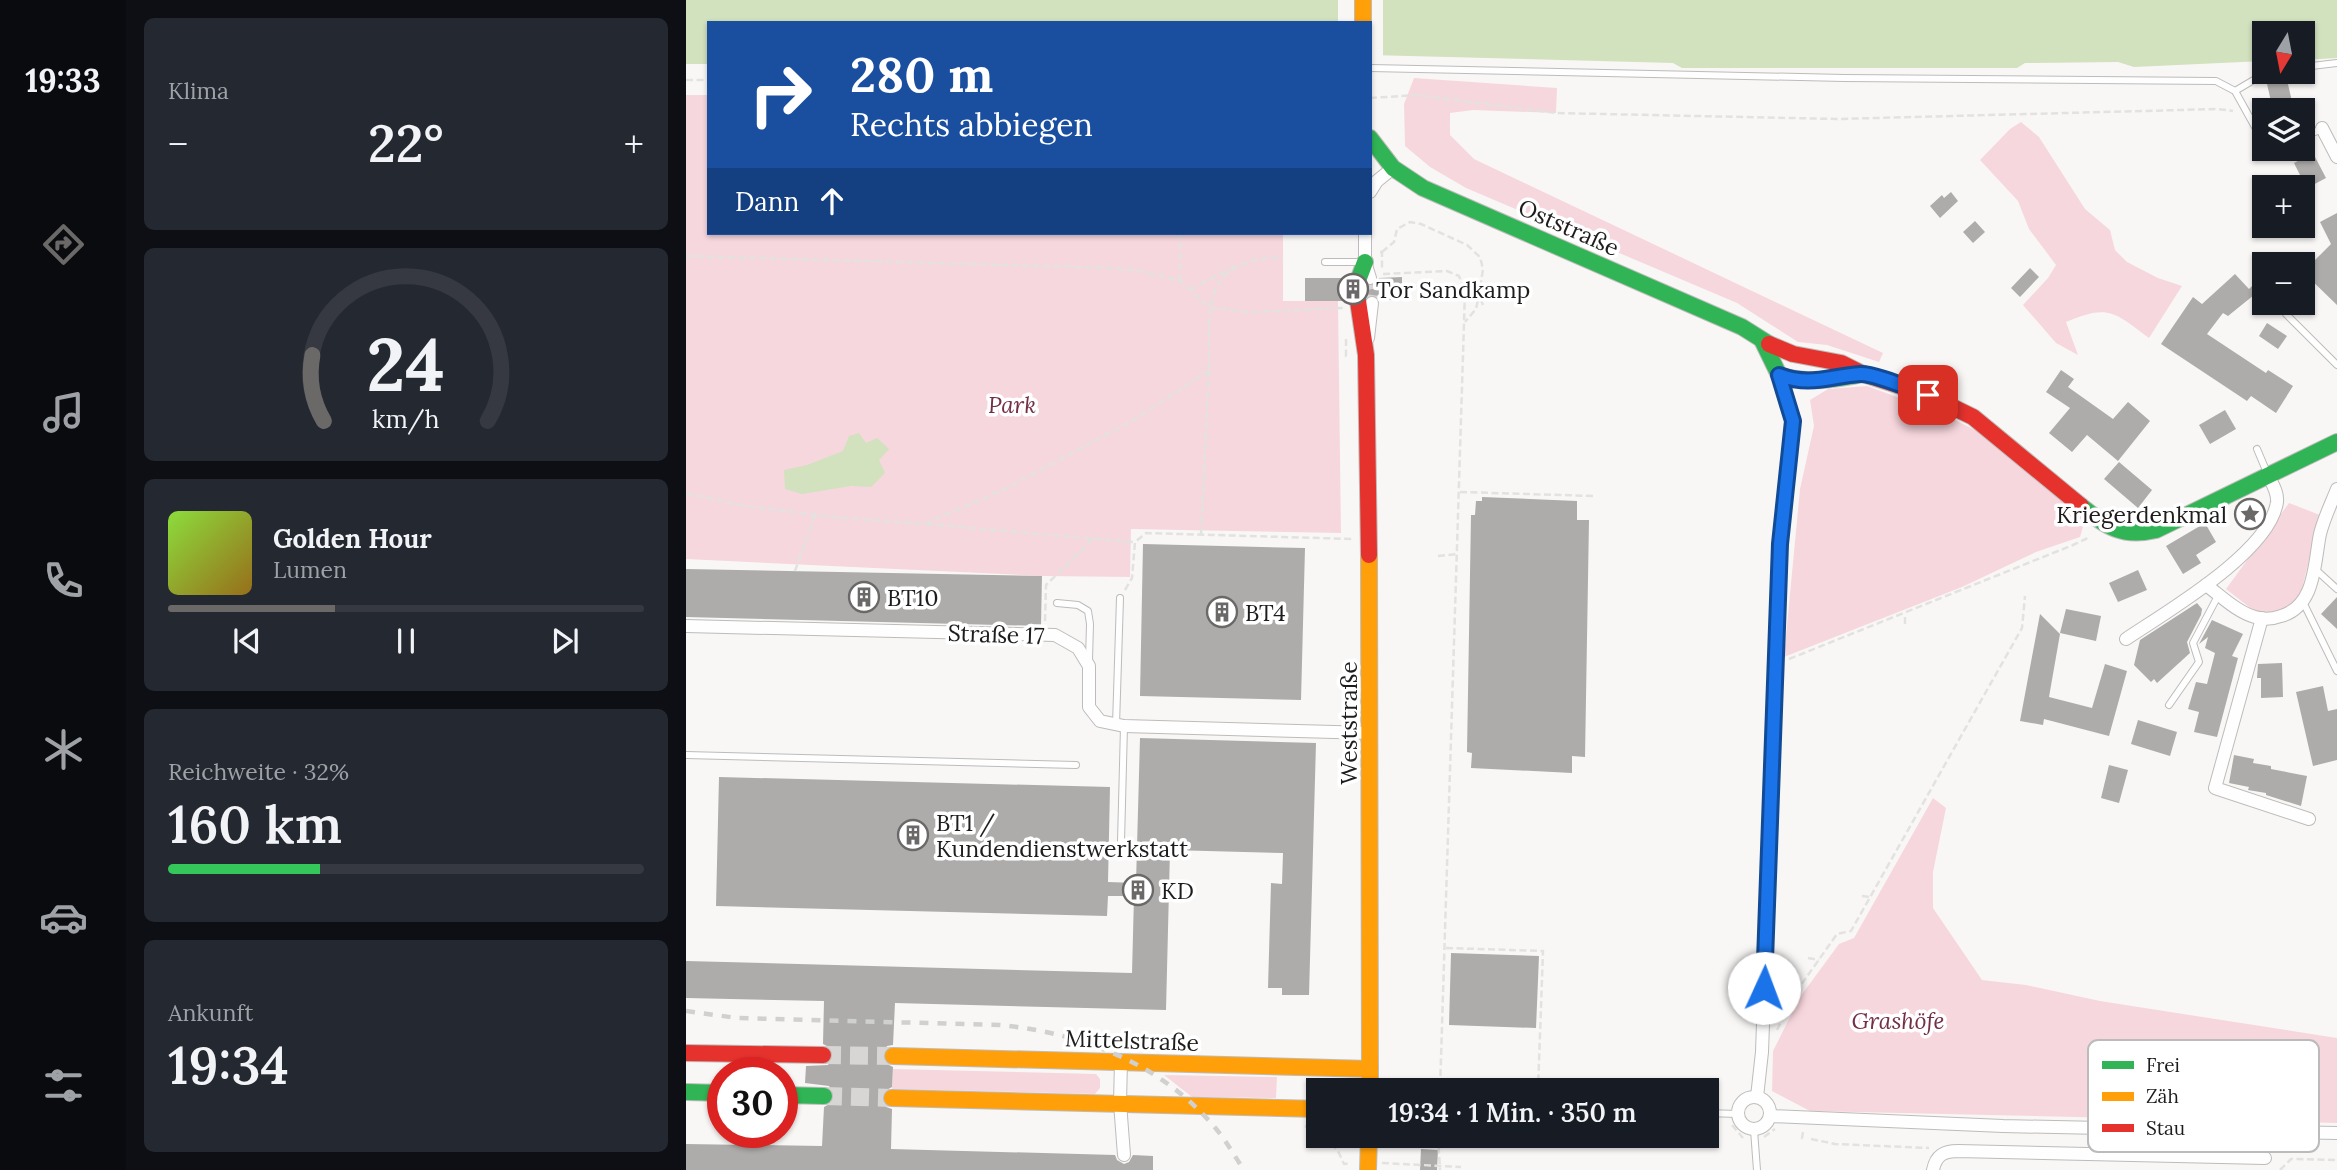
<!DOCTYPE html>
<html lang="de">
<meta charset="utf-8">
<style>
body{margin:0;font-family:Lora,serif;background:#242831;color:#f1f3f6;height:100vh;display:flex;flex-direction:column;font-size:26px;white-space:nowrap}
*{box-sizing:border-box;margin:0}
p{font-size:23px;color:#9ea1a6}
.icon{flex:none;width:38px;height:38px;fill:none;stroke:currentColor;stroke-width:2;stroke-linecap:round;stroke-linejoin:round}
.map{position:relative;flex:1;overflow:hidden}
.panel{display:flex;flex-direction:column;gap:18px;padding:18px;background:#0d0f14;width:560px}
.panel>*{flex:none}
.banner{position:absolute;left:21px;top:21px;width:665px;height:214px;border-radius:0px;box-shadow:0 2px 5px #0004;background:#1a4fa0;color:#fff;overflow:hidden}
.needle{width:46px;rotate:190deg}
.tools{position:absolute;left:1566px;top:21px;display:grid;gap:14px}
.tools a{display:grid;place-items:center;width:63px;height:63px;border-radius:0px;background:#171b24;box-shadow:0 2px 5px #0004;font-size:35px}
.speed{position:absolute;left:21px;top:1057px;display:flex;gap:14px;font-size:35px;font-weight:700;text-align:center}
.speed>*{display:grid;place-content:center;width:91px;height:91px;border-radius:50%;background:#171b24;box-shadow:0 2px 5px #0004;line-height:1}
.speed .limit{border:10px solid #d22;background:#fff;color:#111}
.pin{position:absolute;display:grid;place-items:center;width:60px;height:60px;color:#fff;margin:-30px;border-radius:14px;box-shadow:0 4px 10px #0006}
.me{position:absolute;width:77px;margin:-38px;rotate:2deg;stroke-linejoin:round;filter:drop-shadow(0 0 5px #0008)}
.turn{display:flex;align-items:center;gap:24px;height:147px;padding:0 28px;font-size:32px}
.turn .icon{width:91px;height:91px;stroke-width:2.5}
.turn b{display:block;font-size:49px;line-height:60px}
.then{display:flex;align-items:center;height:66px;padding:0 28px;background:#0003;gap:14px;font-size:26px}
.big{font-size:52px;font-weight:600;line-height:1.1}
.panel .tile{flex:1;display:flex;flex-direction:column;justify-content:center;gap:10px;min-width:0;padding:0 24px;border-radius:10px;background:#242831}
.panel .dial{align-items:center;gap:0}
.dial svg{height:182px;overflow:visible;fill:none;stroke:#363941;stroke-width:7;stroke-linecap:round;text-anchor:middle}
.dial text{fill:#f1f3f6;stroke:none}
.song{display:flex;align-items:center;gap:21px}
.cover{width:84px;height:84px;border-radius:10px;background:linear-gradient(135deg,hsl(90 70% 55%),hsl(40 70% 35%))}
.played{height:7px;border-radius:4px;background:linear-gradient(90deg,#6b6968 35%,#363941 35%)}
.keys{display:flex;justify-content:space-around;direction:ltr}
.heat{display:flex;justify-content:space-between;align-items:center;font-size:38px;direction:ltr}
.charge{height:10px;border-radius:5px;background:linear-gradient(90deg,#34c759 32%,#363941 0)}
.trip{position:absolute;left:620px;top:1078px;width:413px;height:70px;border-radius:0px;background:#171b24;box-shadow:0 2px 5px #0004;font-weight:600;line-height:70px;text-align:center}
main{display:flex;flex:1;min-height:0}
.tab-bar{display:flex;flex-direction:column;width:126px;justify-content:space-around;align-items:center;background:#090b0e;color:#9ea1a6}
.tab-bar .icon{width:49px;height:49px}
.tab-bar .selected{color:#6b6968}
.tab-bar b{font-size:32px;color:#f1f3f6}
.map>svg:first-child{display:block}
.green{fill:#f7d7de}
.water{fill:#d2e1be}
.pier{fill:#f9f7f5}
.building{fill:#adacaa}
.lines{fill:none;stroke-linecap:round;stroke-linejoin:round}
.street-tunnel{stroke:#d8d6d4;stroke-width:12;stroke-dasharray:12 6;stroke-linecap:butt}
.secondary-tunnel{stroke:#d8d6d4;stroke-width:18;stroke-dasharray:18 9;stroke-linecap:butt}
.lane-casing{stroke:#bdbcba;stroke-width:8}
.street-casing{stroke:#bdbcba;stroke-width:14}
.fast-casing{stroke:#bdbcba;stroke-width:18}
.slow-casing{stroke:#bdbcba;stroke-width:18}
.jam-casing{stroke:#bdbcba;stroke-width:18}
.path{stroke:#e2e2e1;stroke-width:2.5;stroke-dasharray:7 3.5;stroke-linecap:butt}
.lane{stroke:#fefefe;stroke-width:6}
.street{stroke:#fefefe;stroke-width:12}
.fast{stroke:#30b455;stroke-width:16}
.slow{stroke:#ff9f0a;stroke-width:16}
.jam{stroke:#e5322d;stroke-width:16}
.rail{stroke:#d0d0d0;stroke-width:4.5;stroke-dasharray:9 9;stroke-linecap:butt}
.route-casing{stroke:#114b97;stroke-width:18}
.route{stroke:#1a73e8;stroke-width:12}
.labels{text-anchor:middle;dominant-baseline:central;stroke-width:7;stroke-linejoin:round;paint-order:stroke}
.street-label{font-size:23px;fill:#1f1d1c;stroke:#fff}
.poi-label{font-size:23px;fill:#1f1d1c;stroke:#fff;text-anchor:start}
.park-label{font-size:23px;font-style:italic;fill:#732f46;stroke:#fff}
.key{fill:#fff;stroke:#bcbbbb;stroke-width:2}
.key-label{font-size:19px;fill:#1f1d1c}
</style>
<main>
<nav class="tab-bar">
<b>19:33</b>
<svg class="icon selected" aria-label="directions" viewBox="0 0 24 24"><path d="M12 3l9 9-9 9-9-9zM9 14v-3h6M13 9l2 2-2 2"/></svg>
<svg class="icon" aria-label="music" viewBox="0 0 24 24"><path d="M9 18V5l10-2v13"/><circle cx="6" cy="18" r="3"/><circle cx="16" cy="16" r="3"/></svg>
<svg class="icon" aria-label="phone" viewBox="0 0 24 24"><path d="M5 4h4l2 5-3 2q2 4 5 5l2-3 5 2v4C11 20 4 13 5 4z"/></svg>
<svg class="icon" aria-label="climate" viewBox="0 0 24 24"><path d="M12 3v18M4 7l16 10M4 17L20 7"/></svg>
<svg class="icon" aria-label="car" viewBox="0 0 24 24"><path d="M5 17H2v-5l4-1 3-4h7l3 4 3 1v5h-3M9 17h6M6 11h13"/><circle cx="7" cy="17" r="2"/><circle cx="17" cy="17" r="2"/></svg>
<svg class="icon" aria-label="filters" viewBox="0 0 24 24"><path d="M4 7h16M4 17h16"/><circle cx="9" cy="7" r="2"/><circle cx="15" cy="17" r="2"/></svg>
</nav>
<section class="panel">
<div class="tile"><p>Klima</p>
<div class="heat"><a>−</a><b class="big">22°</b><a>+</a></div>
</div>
<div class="tile dial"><svg viewBox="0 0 100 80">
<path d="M14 69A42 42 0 1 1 86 69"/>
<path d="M14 69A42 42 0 0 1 9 40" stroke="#6b6968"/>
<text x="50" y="56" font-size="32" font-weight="700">24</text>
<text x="50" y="72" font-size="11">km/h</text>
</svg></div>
<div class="tile">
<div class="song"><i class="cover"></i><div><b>Golden Hour</b><p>Lumen</p></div></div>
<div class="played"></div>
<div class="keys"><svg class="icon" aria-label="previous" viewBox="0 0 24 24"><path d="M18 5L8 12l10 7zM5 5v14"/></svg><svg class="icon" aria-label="pause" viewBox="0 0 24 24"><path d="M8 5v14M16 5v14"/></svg><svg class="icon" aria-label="next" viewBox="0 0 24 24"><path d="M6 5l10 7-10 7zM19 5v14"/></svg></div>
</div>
<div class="tile"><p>Reichweite · 32%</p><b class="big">160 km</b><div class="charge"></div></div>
<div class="tile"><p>Ankunft</p><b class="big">19:34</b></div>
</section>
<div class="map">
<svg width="1651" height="1170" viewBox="0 0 1651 1170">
<rect width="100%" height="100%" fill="#f9f7f5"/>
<!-- green -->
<g class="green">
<polygon points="728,78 871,88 870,113 787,110 764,113 764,135 788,159 1197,353 1193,362 1141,345 1112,342 1051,303 780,188 744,167 719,146 718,104"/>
<polygon points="0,95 23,95 23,233 597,233 597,301 652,301 655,533 445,529 444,577 356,576 0,559"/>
<path d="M1335,122l18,15 46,72 25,21 5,20 12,12 31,16 24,8 -33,52c-35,-26 -40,-34 -83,-16l12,33 -22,-12 -33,-38 25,-27 8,-13 -27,-36 -11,-28 -38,-41 30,-31z"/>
<polygon points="1181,386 1257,414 1291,431 1399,520 1394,537 1350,552 1276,587 1098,657 1114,489 1128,426 1124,400 1142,389"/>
<path d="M1603,503l31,12 -19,78c-12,20 -21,18 -43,21l-32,-25z"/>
<polygon points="1247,798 1260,808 1247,872 1247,908 1296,980 1340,985 1414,1001 1651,1038 1651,1123 1124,1111 1086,1091 1087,1051 1114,997 1153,944 1168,938"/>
<polygon points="207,1069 410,1074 414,1079 414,1088 409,1094 206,1089"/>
<polygon points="478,1075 591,1077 590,1098 506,1097"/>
</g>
<!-- water -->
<g class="water">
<polygon points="0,0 1651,0 1651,58 1617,60 1617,33 1578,33 1578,61 1448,67 1432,62 1339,63 1331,68 996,68 987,63 684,55 684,23 23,23 23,64 0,64"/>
<polygon points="173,433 180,443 191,438 203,449 193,460 199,473 185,487 165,486 116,494 99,489 98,470 121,465 157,451 163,436"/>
</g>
<!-- pier -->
<polygon class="pier" points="652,0 697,0 697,59 684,59 684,23 652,23"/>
<!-- building -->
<g class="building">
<polygon points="1601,80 1608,110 1587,110 1581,84"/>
<polygon points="1627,153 1640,178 1623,187 1597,187 1614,175 1608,163"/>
<polygon points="1265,192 1272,201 1254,218 1244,206 1256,195 1258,198"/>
<polygon points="1651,213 1651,305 1617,272 1645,244 1634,222"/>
<polygon points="1289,221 1299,232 1287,243 1277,232"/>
<polygon points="1344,268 1353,277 1334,297 1325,288"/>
<polygon points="1549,274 1563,289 1578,274 1578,306 1564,290 1568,295 1542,316 1537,313 1521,334 1580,373 1582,370 1607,386 1590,413 1565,396 1561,401 1475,344 1507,297 1516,304"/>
<polygon points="716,277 716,300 694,300 691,296 682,296 677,291 671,290 664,293 661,301 619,301 619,278 662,278 665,286 674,289 690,284 693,278"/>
<polygon points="1581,323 1601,336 1592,349 1573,336"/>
<polygon points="1375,370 1388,379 1382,387 1427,419 1442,402 1464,421 1432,461 1401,435 1386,452 1363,433 1384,408 1360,392"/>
<polygon points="1539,410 1550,429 1524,444 1513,425"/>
<polygon points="1433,462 1466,490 1452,508 1418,479"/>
<polygon points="796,497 891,501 891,520 903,520 899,757 886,756 886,773 785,768 786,753 781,752 785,515 789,515 790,501 796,501"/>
<polygon points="1519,523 1530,542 1510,555 1515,563 1497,574 1480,546"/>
<polygon points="457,544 619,548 615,700 454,696"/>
<polygon points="0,569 356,576 355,626 0,617"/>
<polygon points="1452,570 1461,590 1432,602 1423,583"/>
<polygon points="1651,597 1651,629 1635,614"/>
<polygon points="1511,603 1516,609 1515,615 1501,642 1504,653 1471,683 1468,679 1465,682 1448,665 1454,640"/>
<polygon points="1380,609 1415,616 1410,641 1374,633"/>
<polygon points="1354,614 1374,634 1363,697 1406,708 1419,664 1441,671 1423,736 1358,719 1357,725 1334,721"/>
<polygon points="1526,620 1557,634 1546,656 1552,658 1531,737 1508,732 1513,712 1502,709 1510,682 1521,684 1529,653 1519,648 1522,637 1513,644"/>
<polygon points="1596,663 1597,697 1575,698 1575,678 1571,678 1572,664"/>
<polygon points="1637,686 1642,711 1651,709 1651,760 1627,766 1610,692"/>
<polygon points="1452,720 1491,732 1484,756 1445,744"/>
<polygon points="454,738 630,743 623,995 596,995 596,988 582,988 585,883 596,884 597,853 484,850 480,1010 209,1003 207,1045 201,1046 196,1055 197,1062 207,1067 206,1087 197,1092 195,1098 200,1107 206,1109 205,1149 429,1155 431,1160 438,1164 443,1162 447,1155 467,1156 467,1170 0,1170 0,1144 136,1146 138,1107 147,1102 149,1096 143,1086 119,1083 120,1066 142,1065 148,1056 147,1049 137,1044 138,1001 0,998 0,961 446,973 448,896 422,896 421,916 30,906 33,777 424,787 422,882 450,883"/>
<polygon points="1548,755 1568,759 1567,763 1585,766 1585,769 1621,776 1615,806 1580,795 1580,793 1562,790 1563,787 1543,783"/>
<polygon points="1423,765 1442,770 1433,803 1415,798"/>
<polygon points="765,953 853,956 850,1028 763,1025"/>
<polygon points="735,1149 752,1150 751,1170 734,1170"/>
</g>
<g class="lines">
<!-- street-tunnel -->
<polyline class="street-tunnel" points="684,278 688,288 686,303"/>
<!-- secondary-tunnel -->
<g class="secondary-tunnel">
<polyline points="137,1055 207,1056"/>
<polyline points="138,1096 206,1098"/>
</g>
<!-- lane casing -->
<g class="lane-casing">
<g id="lane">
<polyline points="1617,67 1651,63"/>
<polyline points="684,68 1158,78 1530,81 1549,91 1569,127 1578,132"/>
<polyline points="1549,91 1571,78 1593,72"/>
<polyline points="1617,132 1629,132 1635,129"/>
<polyline points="639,262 677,262"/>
<polyline points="1600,314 1651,365"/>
<polyline points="1571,449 1582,475"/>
<polyline points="1629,569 1651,589"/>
<polyline points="1617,602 1651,671"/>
<polyline points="371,603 392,605 402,611 404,624 403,660"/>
<polyline points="1483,705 1513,662 1507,643 1533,594"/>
<polyline points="430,725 434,598"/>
<polyline points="0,755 390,765"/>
<polyline points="435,842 438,726"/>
<polyline points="1020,1113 1052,1114"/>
<polyline points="1068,1130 1071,1170"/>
</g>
</g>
<!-- street casing -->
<g class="street-casing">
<g id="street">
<polyline points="1636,128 1651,157"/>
<polyline points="684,192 691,181 707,168"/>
<polyline points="679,233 679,262 684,278"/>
<polyline points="682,338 686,303"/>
<path d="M1520,585c15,11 31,27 49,32 9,3 18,2 26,-1 35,-10 33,-53 39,-82 4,-16 11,-30 17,-45"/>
<polyline points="1576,618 1529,788 1623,819"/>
<polyline points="0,626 369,635 392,648 403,666 403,707 414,721 438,726 685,733"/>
<path d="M1440,639c40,-27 144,-87 151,-137 1,-9 -4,-17 -8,-25"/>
<polyline points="435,1061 434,1103 438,1155"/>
<circle cx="1068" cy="1113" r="16"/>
<polyline points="1071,1097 1076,1052 1094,544 1107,421 1093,375"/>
<polyline points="1085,1116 1317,1126 1651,1133"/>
<path d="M1247,1170c3,-15 11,-19 25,-19l307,7"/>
</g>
</g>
<!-- fast casing -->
<g class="fast-casing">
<g id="fast">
<polyline points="684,138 707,168 737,188 1056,327 1083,344"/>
<polyline points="673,278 679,262"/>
<path d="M1077,342l16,33c29,9 55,5 84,-1"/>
<path d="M1395,506c26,21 41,32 75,24l181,-88"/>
<polyline points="0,1092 37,1093"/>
<polyline points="96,1095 138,1096"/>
</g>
</g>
<!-- slow casing -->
<g class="slow-casing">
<g id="slow">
<polyline points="677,0 677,23"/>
<polyline points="683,555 684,1090"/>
<polyline points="207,1056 684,1069"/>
<polyline points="206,1098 632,1109"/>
<polyline points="682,1170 683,1136"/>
</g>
</g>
<!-- jam casing -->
<g class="jam-casing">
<g id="jam">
<polyline points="672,301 680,355 683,555"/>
<polyline points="1083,344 1107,354 1155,363 1177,374 1242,395 1287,417 1395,506"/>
<polyline points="0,1053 137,1055"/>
</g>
</g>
<!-- path -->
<g class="path">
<polyline points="0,80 23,80"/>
<polyline points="684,98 732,95 870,113 1151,119 1532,109 1547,111"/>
<polyline points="694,252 696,252 696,268"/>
<polyline points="696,252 708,242 711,229 724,222 735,224 781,245 794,257 797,269 793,295 790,309 779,322"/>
<polyline points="0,256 427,268 460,272 494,281 523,307 562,312 657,308"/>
<polyline points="697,274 761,271 773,276 779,291 754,1090"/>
<polyline points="494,281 494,233"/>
<polyline points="505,289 549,266"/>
<polyline points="779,291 793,295 797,305"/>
<polyline points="660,339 660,356 664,356"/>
<polyline points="774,492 909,496"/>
<path d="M0,493l59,13 99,12 80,6 81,-35 130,-70 74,-49c0,-66 -8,-109 74,-113"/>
<polyline points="241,524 447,542"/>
<polyline points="515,534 523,370"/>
<polyline points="752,556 772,554"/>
<polyline points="109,571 129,515"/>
<polyline points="439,590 446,578 449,542 460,533 666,539"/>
<polyline points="359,621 360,585 407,539"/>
<polyline points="1219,624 1219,615"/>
<polyline points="1103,659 1387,545 1400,539 1403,535"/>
<polyline points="1176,896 1184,897"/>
<polyline points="760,948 857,951 852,1090"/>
<polyline points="1122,958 1133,960"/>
<polyline points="1091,1030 1110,992 1151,934 1165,931 1336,628 1339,596"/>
<polyline points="1046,1125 1057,1138"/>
<polyline points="619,1126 632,1132"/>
<polyline points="1117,1132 1116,1138 1118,1139"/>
<polyline points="638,1136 652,1151 658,1164 665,1163"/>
<polyline points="752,1136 754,1170"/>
<polyline points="1078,1137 1089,1129"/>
<polyline points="1125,1139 1149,1144 1243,1148"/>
<polyline points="696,1163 775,1167"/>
<polyline points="1594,1170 1605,1159 1651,1160"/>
</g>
<!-- lane -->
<use href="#lane" class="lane"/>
<!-- street -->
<use href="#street" class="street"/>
<!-- fast -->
<use href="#fast" class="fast"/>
<!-- slow -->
<use href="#slow" class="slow"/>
<!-- jam -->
<use href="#jam" class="jam"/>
<!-- rail -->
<path class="rail" d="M0,1011l51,7 263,7c82,8 163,39 217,105 10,12 18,27 27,40"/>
</g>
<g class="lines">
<!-- route casing -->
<g class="route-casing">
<path id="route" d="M1078,988l16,-444 13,-123 -14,-46c31,12 51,1 81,-1 14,-1 53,16 68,21"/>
</g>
<!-- route -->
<use href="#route" class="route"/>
</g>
<!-- icons -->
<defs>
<g id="building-ring" transform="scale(1.575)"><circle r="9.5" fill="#fff" stroke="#6b6968" stroke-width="1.5"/><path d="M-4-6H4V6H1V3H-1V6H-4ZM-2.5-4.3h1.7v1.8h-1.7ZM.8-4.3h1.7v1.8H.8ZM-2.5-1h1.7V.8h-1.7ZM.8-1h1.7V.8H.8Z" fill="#6b6968"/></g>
<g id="sight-ring" transform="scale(1.575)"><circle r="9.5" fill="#fff" stroke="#6b6968" stroke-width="1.5"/><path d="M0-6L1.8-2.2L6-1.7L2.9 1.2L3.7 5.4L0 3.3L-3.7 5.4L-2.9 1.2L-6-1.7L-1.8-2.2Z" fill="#6b6968"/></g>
</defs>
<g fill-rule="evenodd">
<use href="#building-ring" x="667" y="289"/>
<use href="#sight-ring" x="1564" y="514"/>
<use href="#building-ring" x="178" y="597"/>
<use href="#building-ring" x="536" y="612"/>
<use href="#building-ring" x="227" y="835"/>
<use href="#building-ring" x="452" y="890"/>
</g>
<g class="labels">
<!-- street labels -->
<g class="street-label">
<text transform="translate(883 227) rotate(24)">Oststraße</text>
<text transform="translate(310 634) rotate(2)">Straße 17</text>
<text transform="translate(662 723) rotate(-90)">Weststraße</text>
<text transform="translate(446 1040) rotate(2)">Mittelstraße</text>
</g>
<!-- poi labels -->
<g class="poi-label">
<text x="690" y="289">Tor Sandkamp</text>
<text x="1541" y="514" text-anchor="end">Kriegerdenkmal</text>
<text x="201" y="597">BT10</text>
<text x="559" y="612">BT4</text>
<text x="250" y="822">BT1 /<tspan x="250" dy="26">Kundendienstwerkstatt</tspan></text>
<text x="475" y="890">KD</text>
</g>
<!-- park labels -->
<g class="park-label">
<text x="326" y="404">Park</text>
<text x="1212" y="1020">Grashöfe</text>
</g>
</g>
<!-- legend -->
<rect x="1402" y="1040" width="231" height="112" rx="10" class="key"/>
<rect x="1416" y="1061" width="32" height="8" fill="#30b455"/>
<rect x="1416" y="1092" width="32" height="9" fill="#ff9f0a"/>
<rect x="1416" y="1124" width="32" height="8" fill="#e5322d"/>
<g class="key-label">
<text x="1460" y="1072">Frei</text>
<text x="1460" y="1103">Zäh</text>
<text x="1460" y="1135">Stau</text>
</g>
</svg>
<div class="tools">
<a><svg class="needle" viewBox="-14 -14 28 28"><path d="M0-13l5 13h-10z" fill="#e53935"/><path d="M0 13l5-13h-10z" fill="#9ea1a6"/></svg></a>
<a><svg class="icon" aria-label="layers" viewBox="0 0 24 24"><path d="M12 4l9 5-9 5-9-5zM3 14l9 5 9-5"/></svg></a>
<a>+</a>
<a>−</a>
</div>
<div class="speed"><div class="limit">30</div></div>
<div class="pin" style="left:1242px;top:395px;background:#d93025"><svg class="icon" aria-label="arrive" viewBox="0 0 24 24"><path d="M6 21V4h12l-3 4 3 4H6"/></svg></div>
<svg class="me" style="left:1078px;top:988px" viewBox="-20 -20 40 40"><circle r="19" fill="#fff"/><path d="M0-13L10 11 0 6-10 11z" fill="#1a73e8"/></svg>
<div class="trip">19:34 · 1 Min. · 350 m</div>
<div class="banner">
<div class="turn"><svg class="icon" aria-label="right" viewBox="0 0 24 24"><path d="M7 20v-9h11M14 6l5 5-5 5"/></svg><div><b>280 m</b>Rechts abbiegen</div></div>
<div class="then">Dann<svg class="icon" aria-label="ahead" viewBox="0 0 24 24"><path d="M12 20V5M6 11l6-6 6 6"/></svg></div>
</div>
</div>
</main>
